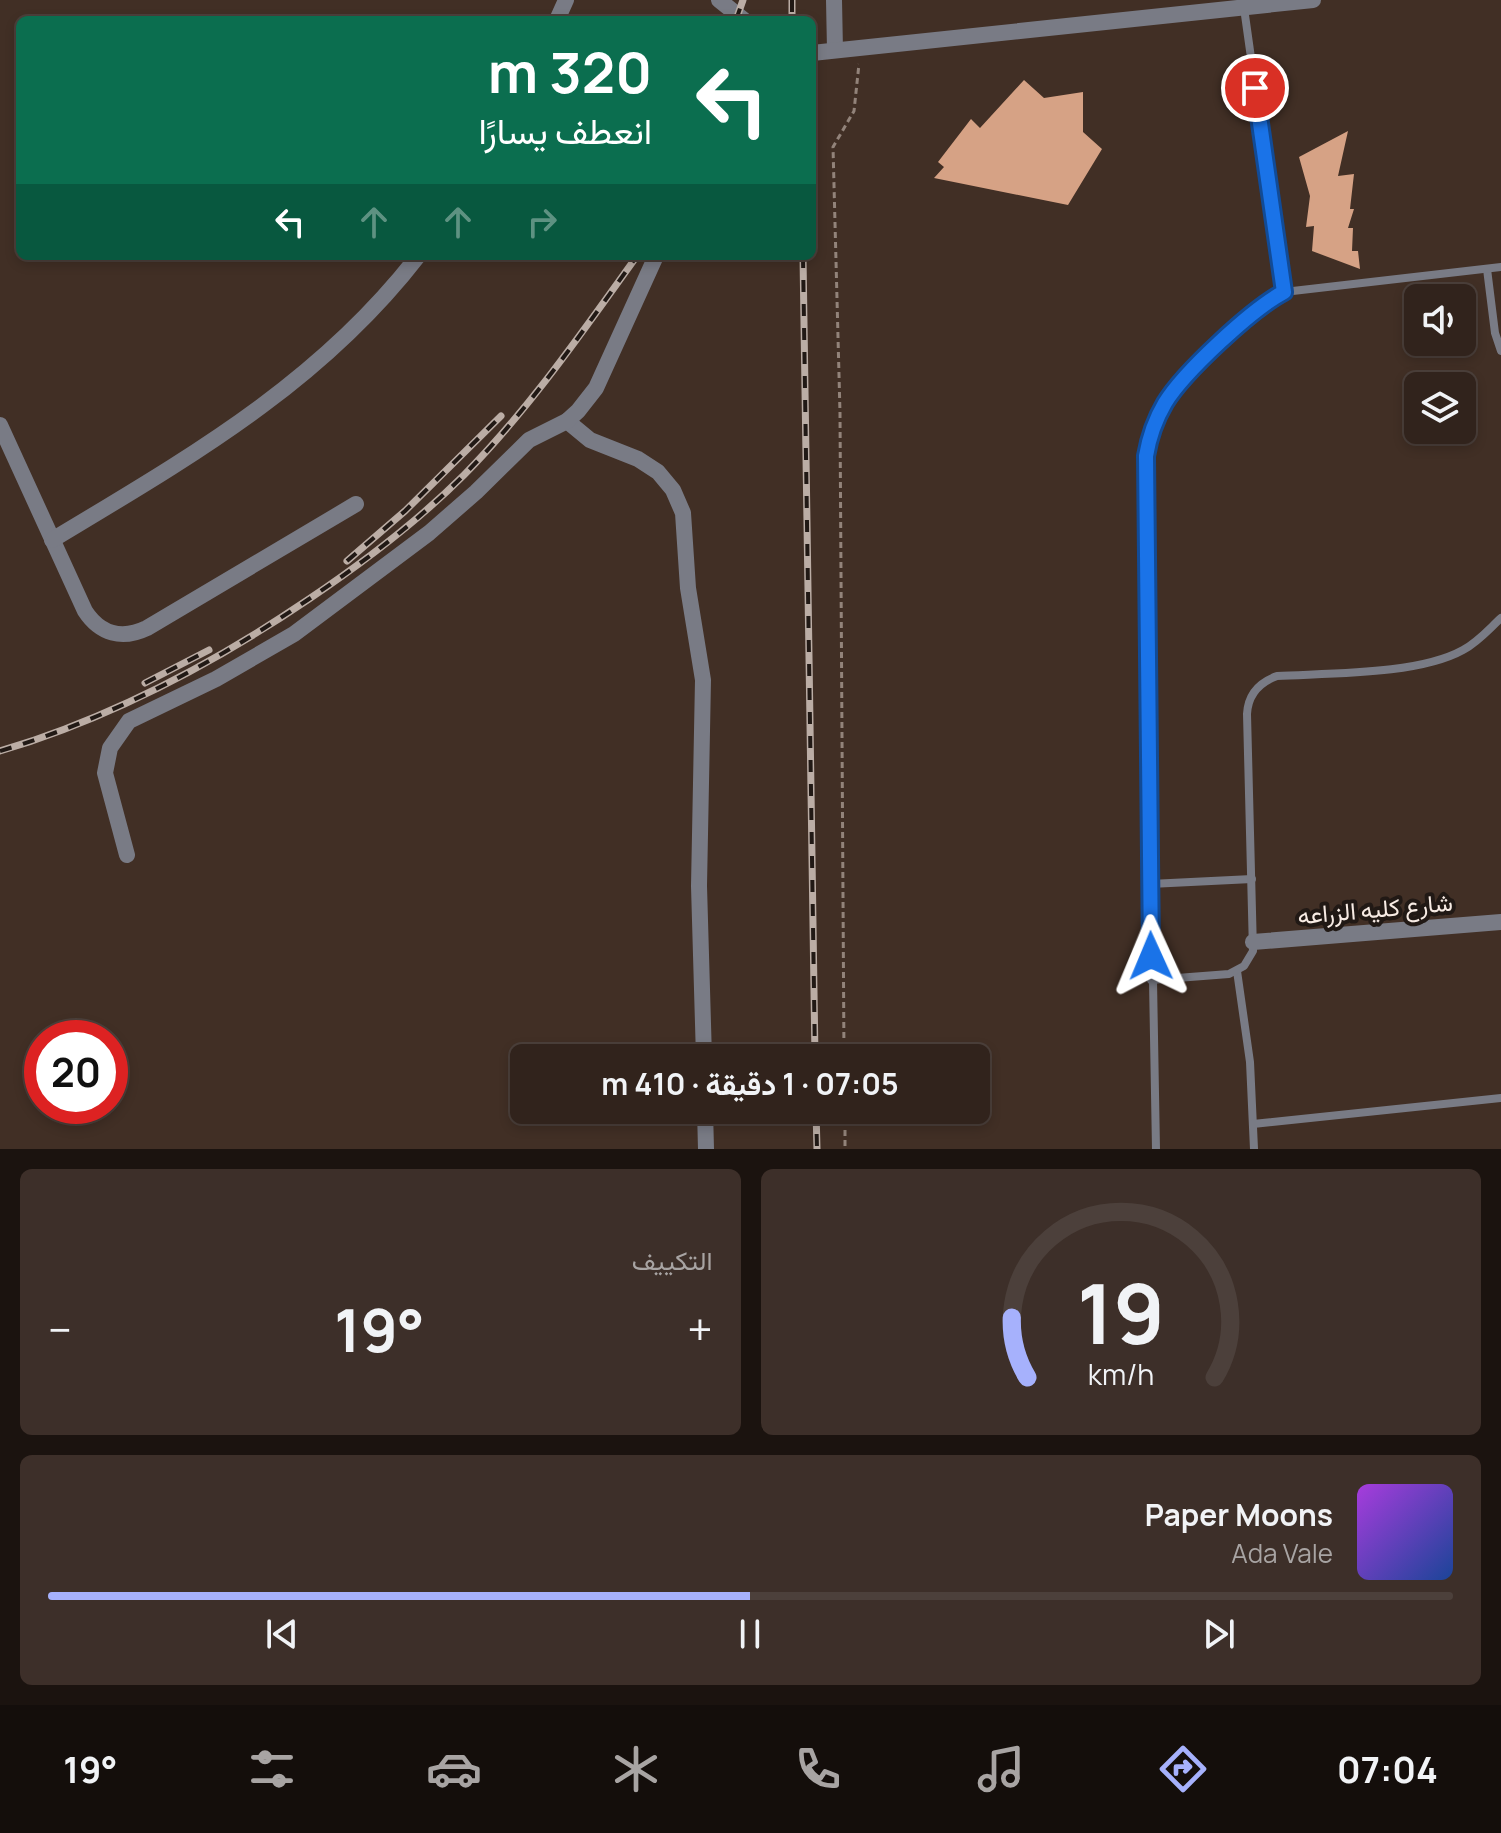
<!DOCTYPE html>
<html lang="ar">
<meta charset="utf-8">
<style>
body{margin:0;font-family:Manrope,Vazirmatn,sans-serif;background:#3d2f29;color:#f1f3f6;direction:rtl;height:100vh;display:flex;flex-direction:column;font-size:30px;white-space:nowrap}
*{box-sizing:border-box;margin:0}
p{font-size:26px;color:#a8a4a3}
.icon{flex:none;width:44px;height:44px;fill:none;stroke:currentColor;stroke-width:2;stroke-linecap:round;stroke-linejoin:round}
.map{position:relative;height:1149px;overflow:hidden;direction:ltr}
.drawer{display:flex;flex-direction:column;gap:20px;padding:20px;background:#1b130f;flex:1}
.drawer>*{flex:none}
.hud{position:absolute;left:16px;top:16px;width:800px;height:244px;border-radius:12px;box-shadow:0 4px 12px #0003,0 0 0 2px #4c403b;direction:rtl;background:#0b6e4f;color:#fff;overflow:hidden}
.fabs{position:absolute;left:1404px;top:284px;display:grid;gap:16px}
.fabs a{display:grid;place-items:center;width:72px;height:72px;border-radius:12px;background:#31231c;box-shadow:0 4px 12px #0003,0 0 0 2px #4c403b;font-size:40px}
.speed{position:absolute;left:24px;top:1020px;display:flex;gap:16px;font-size:40px;font-weight:700;text-align:center}
.speed>*{display:grid;place-content:center;width:104px;height:104px;border-radius:50%;background:#31231c;box-shadow:0 4px 12px #0003,0 0 0 2px #4c403b;line-height:1}
.speed .limit{border:12px solid #d22;background:#fff;color:#111}
.pin{position:absolute;display:grid;place-items:center;width:68px;height:68px;color:#fff;margin:-34px;border:4px solid #fff;border-radius:50%;box-shadow:0 2px 8px #0007}
.me{position:absolute;width:88px;margin:-44px;rotate:359deg;stroke-linejoin:round;filter:drop-shadow(0 0 6px #0008)}
.turn{display:flex;align-items:center;gap:28px;height:168px;padding:0 32px;font-size:36px}
.turn .icon{width:104px;height:104px;stroke-width:2.5}
.turn b{display:block;font-size:56px;line-height:68px}
.lanes{display:flex;align-items:center;height:76px;padding:0 32px;background:#0003;justify-content:center;gap:40px;direction:ltr}
.lanes .off{opacity:.35}
.big{font-size:60px;font-weight:700;line-height:1.1}
.drawer .tile{flex:1;display:flex;flex-direction:column;justify-content:center;gap:12px;min-width:0;padding:0 28px;border-radius:12px;background:#3d2f29}
.drawer .dial{align-items:center;gap:0}
.dial svg{height:208px;overflow:visible;fill:none;stroke:#4c403b;stroke-width:7;stroke-linecap:round;text-anchor:middle}
.dial text{fill:#f1f3f6;stroke:none}
.song{display:flex;align-items:center;gap:24px}
.cover{width:96px;height:96px;border-radius:12px;background:linear-gradient(135deg,hsl(280 70% 55%),hsl(220 70% 35%))}
.played{height:8px;border-radius:4px;background:linear-gradient(90deg,#a6b1fc 50%,#4c403b 50%)}
.keys{display:flex;justify-content:space-around;direction:ltr}
.heat{display:flex;justify-content:space-between;align-items:center;font-size:44px;direction:ltr}
.drawer .tiles{flex:1;display:grid;gap:20px;grid-template-columns:1fr 1fr}
.tile:last-child{grid-column:span 2}
.trip{position:absolute;left:510px;top:1044px;width:480px;height:80px;border-radius:12px;background:#31231c;box-shadow:0 4px 12px #0003,0 0 0 2px #4c403b;font-weight:700;line-height:80px;text-align:center;direction:rtl}
.tab-bar{display:flex;height:128px;justify-content:space-around;align-items:center;background:#140e0b;color:#a8a4a3}
.tab-bar .icon{width:56px;height:56px}
.tab-bar .current{color:#a6b1fc}
.tab-bar b{font-size:36px;color:#f1f3f6}
.map>svg:first-child{display:block}
.building{fill:#d6a285}
.lines{fill:none;stroke-linecap:round;stroke-linejoin:round}
.path{stroke:#92837a;stroke-width:3;stroke-dasharray:6 4;stroke-linecap:butt}
.service{stroke:#797b85;stroke-width:8}
.minor{stroke:#797b85;stroke-width:16}
.rail-casing{stroke:#bbada5;stroke-width:7}
.rail{stroke:#211915;stroke-width:4;stroke-dasharray:12;stroke-linecap:butt}
.route-casing{stroke:#114b97;stroke-width:20}
.route{stroke:#1a73e8;stroke-width:14}
.labels{text-anchor:middle;dominant-baseline:central;stroke-width:8;stroke-linejoin:round;paint-order:stroke}
.street-label{font-size:24px;fill:#f8ece5;stroke:#211915}
</style>
<div class="map">
<svg width="1501" height="1149" viewBox="0 0 1501 1149">
<rect width="100%" height="100%" fill="#412f25"/>
<!-- building -->
<g class="building">
<polygon points="1024,80 1044,98 1083,92 1083,132 1102,149 1068,205 934,178 944,167 938,162 971,119 980,128"/>
<polygon points="1348,131 1338,176 1354,174 1350,209 1354,209 1348,228 1353,228 1352,251 1358,251 1360,269 1312,251 1314,226 1306,227 1310,196 1299,157"/>
</g>
<g class="lines">
<!-- path -->
<g class="path">
<polyline points="844,1058 840,413 833,147 854,111 859,64"/>
<polyline points="845,1110 845,1149"/>
</g>
<!-- service -->
<g class="service">
<polyline points="1244,8 1284,292"/>
<polyline points="1487,269 1495,333 1501,351"/>
<polyline points="1150,884 1252,879"/>
<polyline points="1237,971 1250,1062 1254,1149"/>
<path d="M1151,980l78,-6 15,-8 9,-15 -6,-237c1,-19 11,-31 30,-38 52,-3 141,-1 186,-26 15,-8 26,-21 38,-32"/>
<polyline points="1253,1124 1501,1098"/>
<path d="M1156,1149l-12,-674c5,-64 34,-91 78,-133 20,-19 37,-37 62,-50l217,-25"/>
</g>
<!-- minor -->
<g class="minor">
<polyline points="719,0 744,20"/>
<polyline points="834,0 835,50"/>
<polyline points="557,20 566,0"/>
<polyline points="812,53 1313,0"/>
<polyline points="567,421 590,440 638,459 658,472 673,490 683,513 688,588 703,680 699,886 704,1058"/>
<path d="M0,425l85,186c15,23 37,29 62,17l209,-124"/>
<path d="M52,540c136,-82 267,-156 366,-284"/>
<polyline points="127,855 105,773 110,748 129,721 216,679 294,634 429,533 476,492 529,440 567,421 578,411 596,388 656,256"/>
<polyline points="1253,942 1501,922"/>
<polyline points="705,1110 706,1149"/>
</g>
<!-- rail casing -->
<g class="rail-casing">
<g id="rail">
<polyline points="792,0 792,20"/>
<polyline points="736,20 743,0"/>
<polyline points="803,256 815,1058"/>
<polyline points="347,561 405,511 501,416"/>
<polyline points="145,683 209,650"/>
<path d="M0,751c111,-33 213,-87 309,-152 55,-37 108,-77 155,-124 66,-67 119,-144 173,-219"/>
<polyline points="816,1110 817,1149"/>
</g>
</g>
<!-- rail -->
<use href="#rail" class="rail"/>
</g>
<g class="lines">
<!-- route casing -->
<g class="route-casing">
<path id="route" d="M1151,956l-5,-500c3,-18 9,-36 19,-53 19,-31 87,-94 119,-111l-29,-204"/>
</g>
<!-- route -->
<use href="#route" class="route"/>
</g>
<g class="labels">
<!-- street labels -->
<g class="street-label">
<text transform="translate(1375 908) rotate(-5)">شارع كليه الزراعه</text>
</g>
</g>
</svg>
<div class="fabs">
<a><svg class="icon" aria-label="sound" viewBox="0 0 24 24"><path d="M4 9h4l5-4v14l-5-4H4zM17 9q2 3 0 6"/></svg></a>
<a><svg class="icon" aria-label="layers" viewBox="0 0 24 24"><path d="M12 4l9 5-9 5-9-5zM3 14l9 5 9-5"/></svg></a>
</div>
<div class="speed"><div class="limit">20</div></div>
<div class="pin" style="left:1255px;top:88px;background:#d93025"><svg class="icon" aria-label="arrive" viewBox="0 0 24 24"><path d="M6 21V4h12l-3 4 3 4H6"/></svg></div>
<svg class="me" style="left:1151px;top:956px" viewBox="-20 -20 40 40"><path d="M0-17L14 15 0 8-14 15z" fill="#1a73e8" stroke="#fff" stroke-width="4"/></svg>
<div class="trip">07:05 · 1 دقيقة · 410 m</div>
<div class="hud">
<div class="turn"><svg class="icon" aria-label="left" viewBox="0 0 24 24"><path d="M17 20v-9H6M10 6l-5 5 5 5"/></svg><div><b>320 m</b>انعطف يسارًا</div></div>
<div class="lanes"><svg class="icon" aria-label="left" viewBox="0 0 24 24"><path d="M17 20v-9H6M10 6l-5 5 5 5"/></svg><svg class="icon off" aria-label="ahead" viewBox="0 0 24 24"><path d="M12 20V5M6 11l6-6 6 6"/></svg><svg class="icon off" aria-label="ahead" viewBox="0 0 24 24"><path d="M12 20V5M6 11l6-6 6 6"/></svg><svg class="icon off" aria-label="right" viewBox="0 0 24 24"><path d="M7 20v-9h11M14 6l5 5-5 5"/></svg></div>
</div>
</div>
<section class="drawer">
<div class="tiles">
<div class="tile dial"><svg viewBox="0 0 100 80">
<path d="M14 69A42 42 0 1 1 86 69"/>
<path d="M14 69A42 42 0 0 1 8 46" stroke="#a6b1fc"/>
<text x="50" y="56" font-size="32" font-weight="700">19</text>
<text x="50" y="72" font-size="11">km/h</text>
</svg></div>
<div class="tile"><p>التكييف</p>
<div class="heat"><a>−</a><b class="big">19°</b><a>+</a></div>
</div>
<div class="tile">
<div class="song"><i class="cover"></i><div><b>Paper Moons</b><p>Ada Vale</p></div></div>
<div class="played"></div>
<div class="keys"><svg class="icon" aria-label="previous" viewBox="0 0 24 24"><path d="M18 5L8 12l10 7zM5 5v14"/></svg><svg class="icon" aria-label="pause" viewBox="0 0 24 24"><path d="M8 5v14M16 5v14"/></svg><svg class="icon" aria-label="next" viewBox="0 0 24 24"><path d="M6 5l10 7-10 7zM19 5v14"/></svg></div>
</div>
</div>
</section>
<nav class="tab-bar">
<b>07:04</b>
<svg class="icon current" aria-label="directions" viewBox="0 0 24 24"><path d="M12 3l9 9-9 9-9-9zM9 14v-3h6M13 9l2 2-2 2"/></svg>
<svg class="icon" aria-label="music" viewBox="0 0 24 24"><path d="M9 18V5l10-2v13"/><circle cx="6" cy="18" r="3"/><circle cx="16" cy="16" r="3"/></svg>
<svg class="icon" aria-label="phone" viewBox="0 0 24 24"><path d="M5 4h4l2 5-3 2q2 4 5 5l2-3 5 2v4C11 20 4 13 5 4z"/></svg>
<svg class="icon" aria-label="climate" viewBox="0 0 24 24"><path d="M12 3v18M4 7l16 10M4 17L20 7"/></svg>
<svg class="icon" aria-label="car" viewBox="0 0 24 24"><path d="M5 17H2v-5l4-1 3-4h7l3 4 3 1v5h-3M9 17h6M6 11h13"/><circle cx="7" cy="17" r="2"/><circle cx="17" cy="17" r="2"/></svg>
<svg class="icon" aria-label="filters" viewBox="0 0 24 24"><path d="M4 7h16M4 17h16"/><circle cx="9" cy="7" r="2"/><circle cx="15" cy="17" r="2"/></svg>
<b>19°</b>
</nav>
